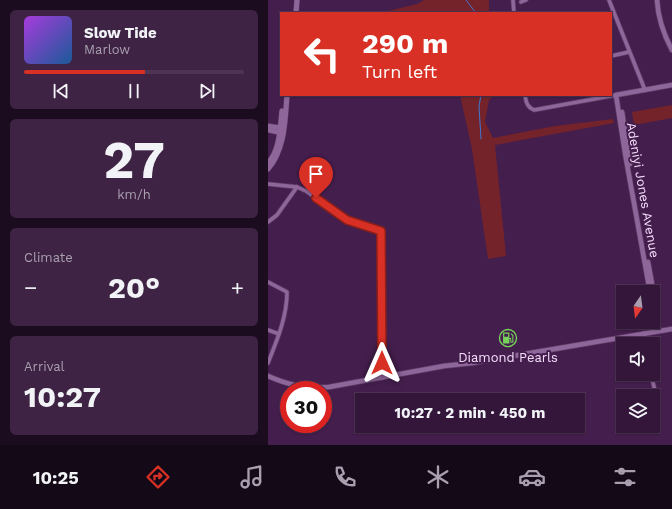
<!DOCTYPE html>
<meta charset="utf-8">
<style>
body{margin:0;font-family:"Work Sans",sans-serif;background:#3e2345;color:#f1f3f6;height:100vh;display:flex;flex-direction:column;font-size:15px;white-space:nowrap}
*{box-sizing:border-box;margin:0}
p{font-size:13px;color:#a99faf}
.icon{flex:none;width:22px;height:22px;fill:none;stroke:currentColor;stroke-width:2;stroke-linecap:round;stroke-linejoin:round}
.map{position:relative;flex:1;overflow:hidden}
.side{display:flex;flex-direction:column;gap:10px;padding:10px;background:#1c0c20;width:268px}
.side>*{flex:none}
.guide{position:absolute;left:12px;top:12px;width:332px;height:84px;border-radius:0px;box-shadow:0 1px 3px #0004,0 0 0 1px #4e3554;background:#d93025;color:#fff;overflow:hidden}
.needle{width:26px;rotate:194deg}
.buttons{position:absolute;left:348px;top:285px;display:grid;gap:8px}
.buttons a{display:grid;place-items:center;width:44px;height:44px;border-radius:0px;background:#33163a;box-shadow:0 1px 3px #0004,0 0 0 1px #4e3554;font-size:20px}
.speed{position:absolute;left:12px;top:381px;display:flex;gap:8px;font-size:20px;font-weight:700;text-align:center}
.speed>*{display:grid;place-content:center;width:52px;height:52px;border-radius:50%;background:#33163a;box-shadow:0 1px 3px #0004,0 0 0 1px #4e3554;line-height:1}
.speed .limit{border:6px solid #d22;background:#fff;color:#111}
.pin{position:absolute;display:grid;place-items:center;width:34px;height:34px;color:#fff;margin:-41px -17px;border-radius:50% 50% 50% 0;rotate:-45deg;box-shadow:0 0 4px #0007}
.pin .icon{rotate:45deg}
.me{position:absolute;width:44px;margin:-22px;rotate:0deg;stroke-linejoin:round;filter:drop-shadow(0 0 3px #0008)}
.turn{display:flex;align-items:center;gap:14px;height:84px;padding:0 16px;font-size:18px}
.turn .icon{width:52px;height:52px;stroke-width:2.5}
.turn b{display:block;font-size:28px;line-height:34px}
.big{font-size:30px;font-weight:700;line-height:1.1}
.side .widget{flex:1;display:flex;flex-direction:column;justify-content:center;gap:6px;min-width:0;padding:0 14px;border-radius:6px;background:#3e2345}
.side .dial{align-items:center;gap:0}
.dial b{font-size:52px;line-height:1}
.song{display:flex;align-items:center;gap:12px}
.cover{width:48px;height:48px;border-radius:6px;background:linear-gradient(135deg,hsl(280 70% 55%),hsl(210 70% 35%))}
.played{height:4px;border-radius:2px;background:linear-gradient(90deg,#d93025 55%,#4e3554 55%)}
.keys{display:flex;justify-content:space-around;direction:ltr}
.heat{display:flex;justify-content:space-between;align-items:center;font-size:22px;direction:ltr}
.trip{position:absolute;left:87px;top:393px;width:230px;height:40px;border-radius:0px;background:#33163a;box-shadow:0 1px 3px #0004,0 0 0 1px #4e3554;font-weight:700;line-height:40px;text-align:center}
.dock{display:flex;height:64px;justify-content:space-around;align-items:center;background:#140917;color:#a99faf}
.dock .icon{width:28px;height:28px}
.dock .current{color:#d93025}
.dock b{font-size:18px;color:#f1f3f6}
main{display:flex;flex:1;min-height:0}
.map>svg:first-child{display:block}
.green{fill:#74232a}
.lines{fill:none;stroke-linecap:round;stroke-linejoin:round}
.stream{stroke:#3e78d2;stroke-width:1}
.minor-casing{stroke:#5e3d66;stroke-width:5}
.tertiary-casing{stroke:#5e3d66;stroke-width:6}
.secondary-casing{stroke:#5e3d66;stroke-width:6}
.minor{stroke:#8f669a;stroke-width:3.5}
.tertiary{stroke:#8f669a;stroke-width:4.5}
.secondary{stroke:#8f669a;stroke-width:5}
.route-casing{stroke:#8d1f18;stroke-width:10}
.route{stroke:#d93025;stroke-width:7}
.labels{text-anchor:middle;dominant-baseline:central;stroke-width:4;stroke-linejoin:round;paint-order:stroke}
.street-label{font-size:13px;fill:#f5defb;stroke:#441e4d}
.poi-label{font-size:13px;fill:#f5defb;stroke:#441e4d}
</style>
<main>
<section class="side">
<div class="widget">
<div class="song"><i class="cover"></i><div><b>Slow Tide</b><p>Marlow</p></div></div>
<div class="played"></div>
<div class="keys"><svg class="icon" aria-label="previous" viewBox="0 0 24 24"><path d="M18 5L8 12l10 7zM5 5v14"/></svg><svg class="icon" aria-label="pause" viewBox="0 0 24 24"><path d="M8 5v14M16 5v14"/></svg><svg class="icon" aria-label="next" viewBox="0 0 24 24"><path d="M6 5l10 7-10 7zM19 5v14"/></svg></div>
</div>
<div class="widget dial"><b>27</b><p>km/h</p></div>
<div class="widget"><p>Climate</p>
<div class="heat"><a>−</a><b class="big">20°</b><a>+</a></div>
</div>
<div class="widget"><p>Arrival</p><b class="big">10:27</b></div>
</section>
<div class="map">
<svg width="404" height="445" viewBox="0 0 404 445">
<rect width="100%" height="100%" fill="#441e4d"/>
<!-- green -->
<g class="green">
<polygon points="156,0 221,0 221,13 112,13 149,4"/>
<polygon points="192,95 227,95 221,100 217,122 225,138 287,126 345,119 346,123 227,145 238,256 220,259 204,149"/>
<polygon points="404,105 404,118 366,125 364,112"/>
</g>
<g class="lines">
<!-- stream -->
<g class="stream">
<polyline points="198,0 208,13"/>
<polyline points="213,139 211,106 213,95"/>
</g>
<!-- minor casing -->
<g class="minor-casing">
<g id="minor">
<polyline points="245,0 246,13"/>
<polyline points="341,0 377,90"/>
<polyline points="253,2 258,0"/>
<polyline points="343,56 361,52"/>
<path d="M257,95c1,7 2,12 9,15l82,-15"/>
<polyline points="0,184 29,187 38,191 79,220 113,231 114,378"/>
<polyline points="0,222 9,215 29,187"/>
<path d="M0,282l19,10c0,25 -10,48 -19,71"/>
<polyline points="0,330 11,334"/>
<polyline points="376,333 378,344"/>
<polyline points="383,374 387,391"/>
</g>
</g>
<!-- tertiary casing -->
<g class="tertiary-casing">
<g id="tertiary">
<path d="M389,0c1,17 7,35 15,50"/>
<polyline points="354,112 362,164"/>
<polyline points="0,126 14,128"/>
<polyline points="0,130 14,133"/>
<polyline points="380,262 384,284"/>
<polyline points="382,292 357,153 348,95 404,85"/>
<polyline points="385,293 391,331"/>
<path d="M0,376c23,10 36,12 61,11l115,-21 28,-3 200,-34"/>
</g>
</g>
<!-- secondary casing -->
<g class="secondary-casing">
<g id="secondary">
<polyline points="28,13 29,0"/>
<path d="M0,163c12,-13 12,-34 14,-52"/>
<path d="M0,169c17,-20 17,-48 19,-74"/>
</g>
</g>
<!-- minor -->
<use href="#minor" class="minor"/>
<!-- tertiary -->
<use href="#tertiary" class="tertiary"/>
<!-- secondary -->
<use href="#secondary" class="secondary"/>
</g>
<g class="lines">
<!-- route casing -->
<g class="route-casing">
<polyline id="route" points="48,198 79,220 113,231 114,363"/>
</g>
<!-- route -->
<use href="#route" class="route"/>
</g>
<!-- icons -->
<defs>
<g id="fuel-ring" transform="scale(0.9)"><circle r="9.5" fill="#441e4d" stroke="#76d25a" stroke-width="1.5"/><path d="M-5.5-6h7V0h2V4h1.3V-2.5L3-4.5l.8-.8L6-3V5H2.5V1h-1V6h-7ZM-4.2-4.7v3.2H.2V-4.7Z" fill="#76d25a"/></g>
</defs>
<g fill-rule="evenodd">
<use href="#fuel-ring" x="240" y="338"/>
</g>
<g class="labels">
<!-- street labels -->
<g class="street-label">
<text transform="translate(375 190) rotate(80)">Adeniyi Jones Avenue</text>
</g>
<!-- poi labels -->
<g class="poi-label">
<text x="240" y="357">Diamond Pearls</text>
</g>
</g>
</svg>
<div class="buttons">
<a><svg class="needle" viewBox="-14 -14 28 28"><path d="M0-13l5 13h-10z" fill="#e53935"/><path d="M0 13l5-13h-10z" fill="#a99faf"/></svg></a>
<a><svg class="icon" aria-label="sound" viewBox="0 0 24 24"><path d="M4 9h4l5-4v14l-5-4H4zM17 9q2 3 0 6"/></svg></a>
<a><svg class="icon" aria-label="layers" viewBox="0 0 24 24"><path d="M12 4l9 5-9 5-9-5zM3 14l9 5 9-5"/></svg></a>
</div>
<div class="speed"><div class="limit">30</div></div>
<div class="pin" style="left:48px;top:198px;background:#d93025"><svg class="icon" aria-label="arrive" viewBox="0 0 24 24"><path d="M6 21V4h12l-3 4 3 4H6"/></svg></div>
<svg class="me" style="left:114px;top:363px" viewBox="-20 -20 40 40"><path d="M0-17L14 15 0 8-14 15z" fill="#d93025" stroke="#fff" stroke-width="4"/></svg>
<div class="trip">10:27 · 2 min · 450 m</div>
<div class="guide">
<div class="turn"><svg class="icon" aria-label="left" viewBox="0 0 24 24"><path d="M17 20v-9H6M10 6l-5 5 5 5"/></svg><div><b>290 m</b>Turn left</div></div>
</div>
</div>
</main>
<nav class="dock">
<b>10:25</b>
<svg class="icon current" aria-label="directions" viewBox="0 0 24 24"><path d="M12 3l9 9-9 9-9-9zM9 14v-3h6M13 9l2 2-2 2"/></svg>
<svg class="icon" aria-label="music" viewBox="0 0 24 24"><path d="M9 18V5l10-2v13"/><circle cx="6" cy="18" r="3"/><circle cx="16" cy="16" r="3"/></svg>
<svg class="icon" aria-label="phone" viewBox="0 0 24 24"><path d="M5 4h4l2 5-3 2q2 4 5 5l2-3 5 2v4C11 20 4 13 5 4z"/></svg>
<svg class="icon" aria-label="climate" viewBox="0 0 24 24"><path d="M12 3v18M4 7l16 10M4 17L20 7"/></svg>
<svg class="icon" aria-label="car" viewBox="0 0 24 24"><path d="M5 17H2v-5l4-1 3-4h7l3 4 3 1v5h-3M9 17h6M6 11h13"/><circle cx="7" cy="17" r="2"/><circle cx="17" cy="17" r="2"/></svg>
<svg class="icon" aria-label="filters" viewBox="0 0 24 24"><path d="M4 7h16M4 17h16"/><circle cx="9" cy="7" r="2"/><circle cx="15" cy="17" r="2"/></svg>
</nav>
